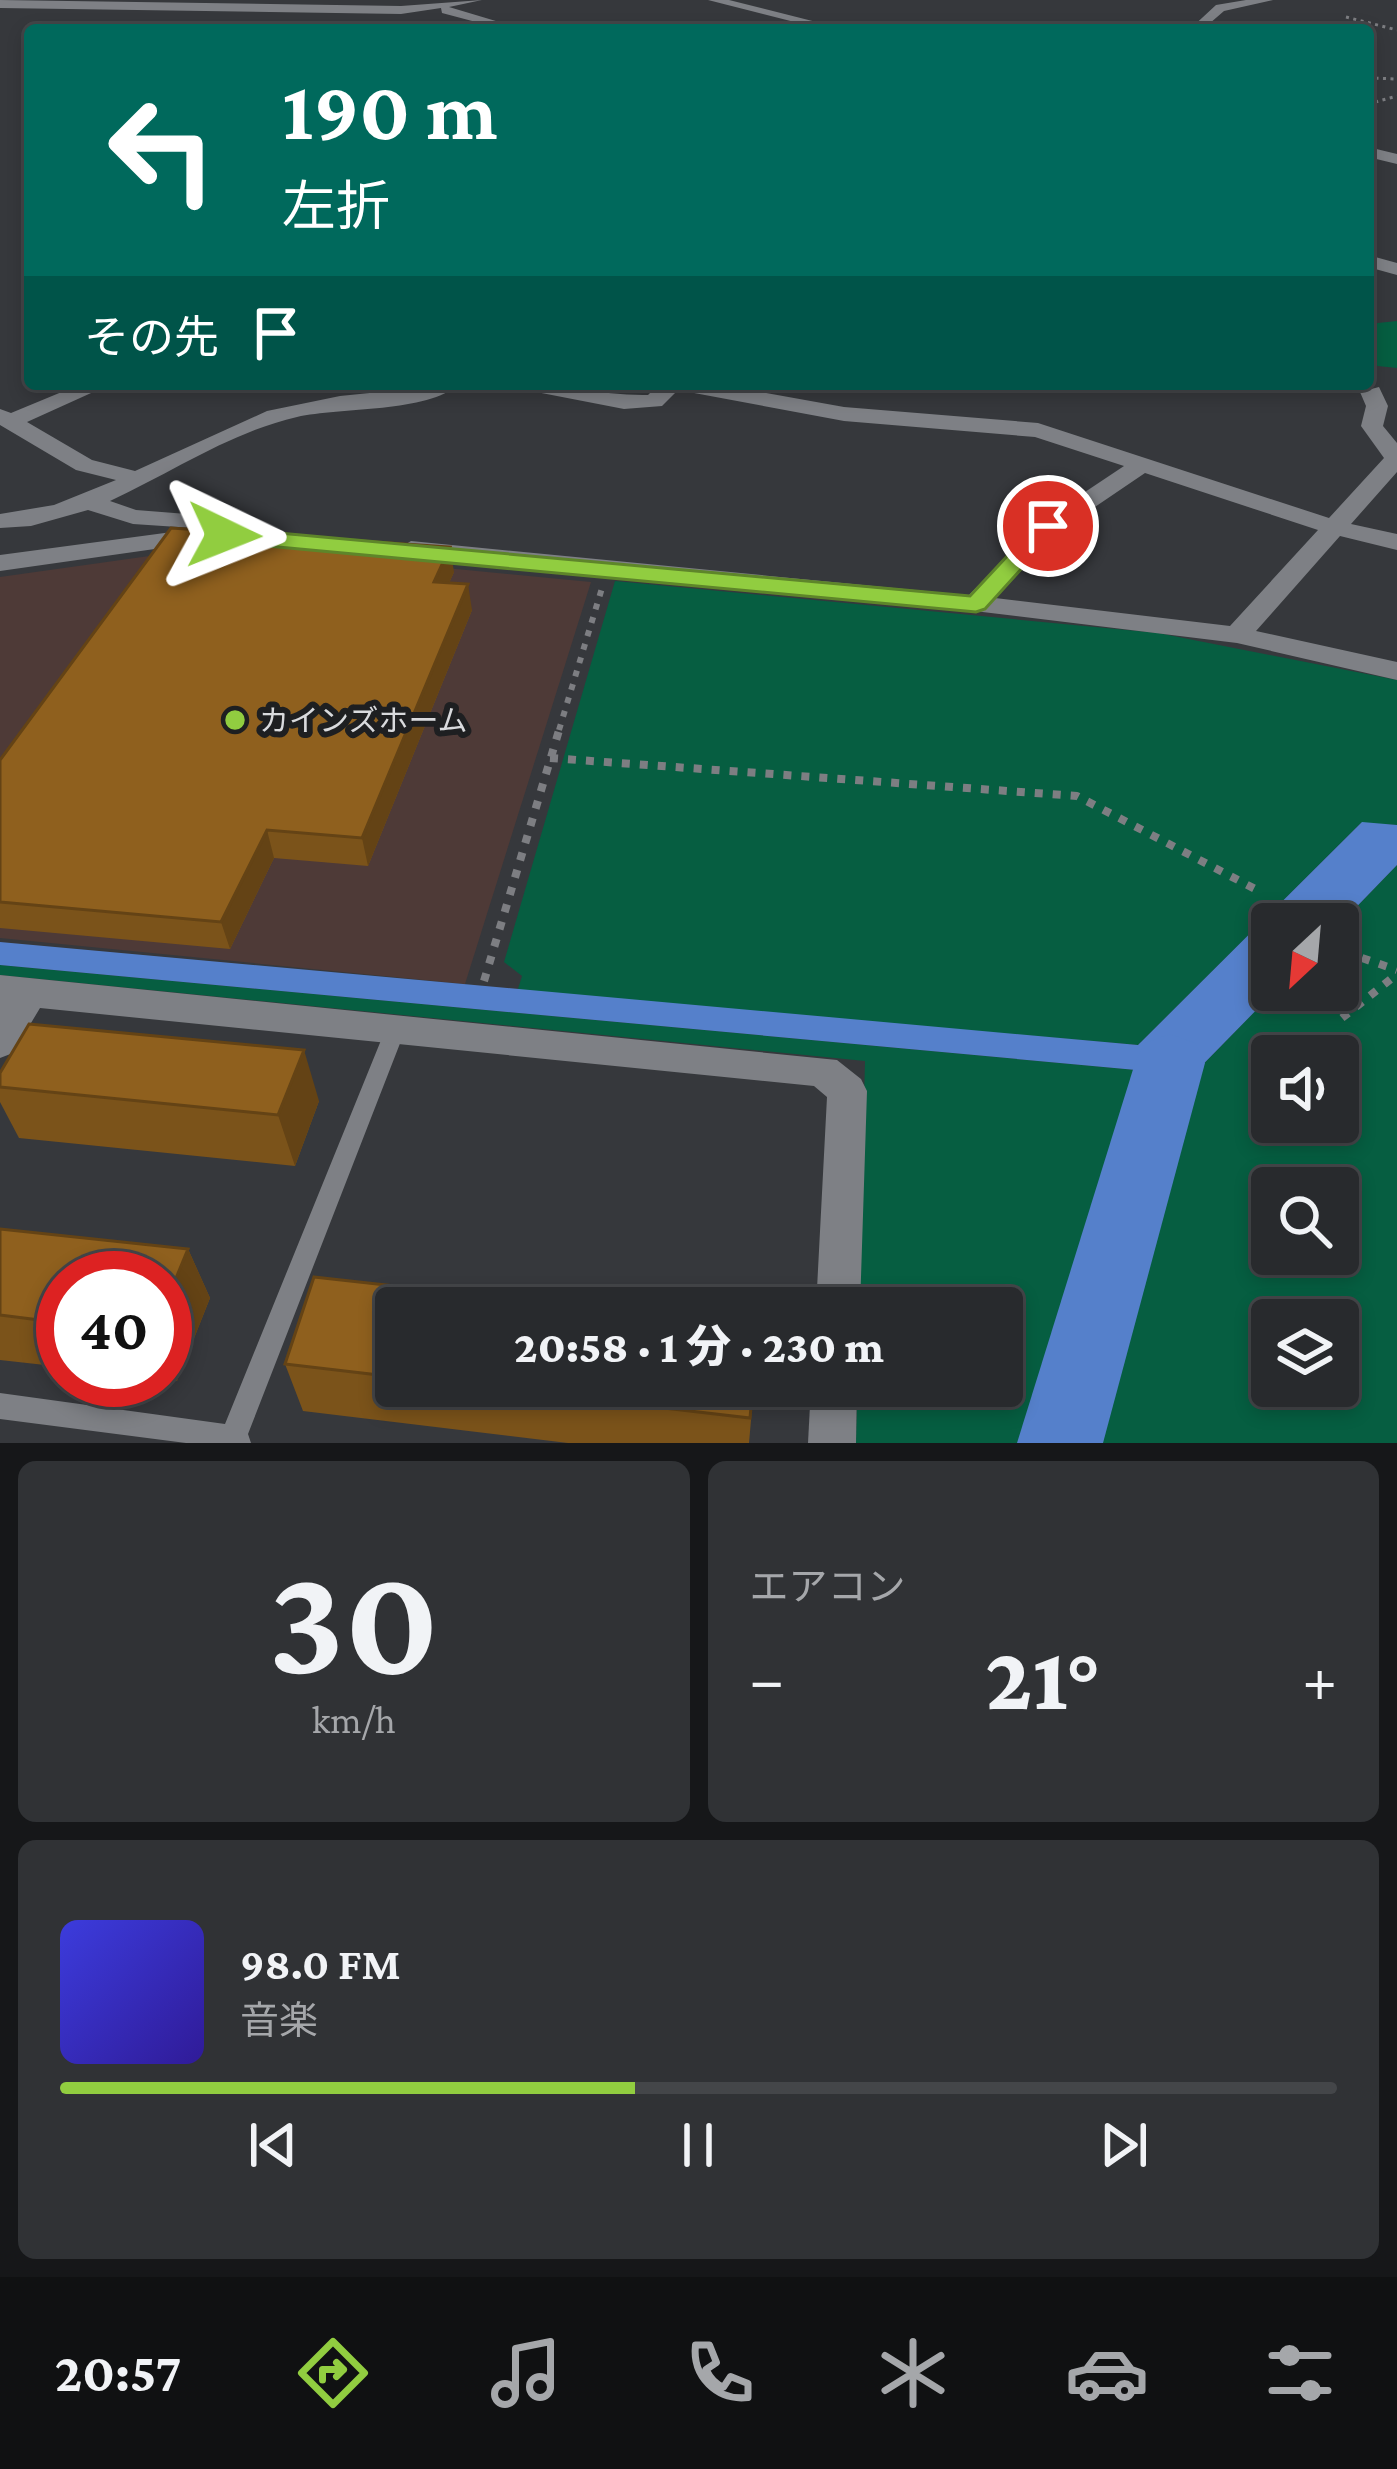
<!DOCTYPE html>
<html lang="ja">
<meta charset="utf-8">
<style>
body{margin:0;font-family:"Crimson Pro","Noto Sans JP",serif;background:#303235;color:#f1f3f6;height:100vh;display:flex;flex-direction:column;font-size:45px;white-space:nowrap}
*{box-sizing:border-box;margin:0}
p{font-size:39px;color:#a5a7aa}
.icon{flex:none;width:66px;height:66px;fill:none;stroke:currentColor;stroke-width:2;stroke-linecap:round;stroke-linejoin:round}
.map{position:relative;height:1443px;overflow:hidden}
.panel{display:flex;flex-direction:column;gap:18px;padding:18px;background:#161719;flex:1}
.panel>*{flex:none}
.hud{position:absolute;left:24px;top:24px;width:1350px;height:366px;border-radius:12px;box-shadow:0 6px 18px #0003,0 0 0 3px #444649;background:#00695c;color:#fff;overflow:hidden}
.needle{width:78px;rotate:206deg}
.controls{position:absolute;left:1251px;top:903px;display:grid;gap:24px}
.controls a{display:grid;place-items:center;width:108px;height:108px;border-radius:12px;background:#282a2d;box-shadow:0 6px 18px #0003,0 0 0 3px #444649;font-size:60px}
.speed{position:absolute;left:36px;top:1251px;display:flex;gap:24px;font-size:60px;font-weight:700;text-align:center}
.speed>*{display:grid;place-content:center;width:156px;height:156px;border-radius:50%;background:#282a2d;box-shadow:0 6px 18px #0003,0 0 0 3px #444649;line-height:1}
.speed .limit{border:18px solid #d22;background:#fff;color:#111}
.pin{position:absolute;display:grid;place-items:center;width:102px;height:102px;color:#fff;margin:-51px;border:6px solid #fff;border-radius:50%;box-shadow:0 3px 12px #0007}
.me{position:absolute;width:132px;margin:-66px;rotate:92deg;stroke-linejoin:round;filter:drop-shadow(0 0 9px #0008)}
.turn{display:flex;align-items:center;gap:42px;height:252px;padding:0 60px;font-size:54px}
.turn .icon{width:156px;height:156px;stroke-width:2.5}
.turn b{display:block;font-size:84px;line-height:102px}
.then{display:flex;align-items:center;height:114px;padding:0 60px;background:#0003;gap:24px;font-size:45px}
.big{font-size:90px;font-weight:800;line-height:1.1}
.panel .card{flex:1;display:flex;flex-direction:column;justify-content:center;gap:18px;min-width:0;padding:0 42px;border-radius:18px;background:#303235}
.panel .dial{align-items:center;gap:0}
.dial b{font-size:156px;line-height:1}
.song{display:flex;align-items:center;gap:36px}
.cover{width:144px;height:144px;border-radius:18px;background:linear-gradient(135deg,hsl(240 70% 55%),hsl(250 70% 35%))}
.played{height:12px;border-radius:6px;background:linear-gradient(90deg,#91cd40 45%,#444649 45%)}
.keys{display:flex;justify-content:space-around;direction:ltr}
.heat{display:flex;justify-content:space-between;align-items:center;font-size:66px;direction:ltr}
.panel .tiles{flex:1;display:grid;gap:18px;grid-template-columns:1fr 1fr}
.card:last-child{grid-column:span 2}
.trip{position:absolute;left:375px;top:1287px;width:648px;height:120px;border-radius:12px;background:#282a2d;box-shadow:0 6px 18px #0003,0 0 0 3px #444649;font-weight:800;line-height:120px;text-align:center}
.dock{display:flex;height:192px;justify-content:space-around;align-items:center;background:#101112;color:#a5a7aa}
.dock .icon{width:84px;height:84px}
.dock .on{color:#91cd40}
.dock b{font-size:54px;color:#f1f3f6}
.map>svg:first-child{display:block}
.commercial{fill:#4e3a37}
.green{fill:#065e41;fill-rule:evenodd}
.water{fill:#5580cb}
.lines{fill:none;stroke-linecap:round;stroke-linejoin:round}
.river{fill:#5580cb;fill-rule:evenodd}
.path-far2{stroke:#7d7e82;stroke-width:3;stroke-dasharray:3 4.5;stroke-linecap:butt}
.path-far1{stroke:#7d7e82;stroke-width:6;stroke-dasharray:6 8;stroke-linecap:butt}
.path{stroke:#7d7e82;stroke-width:8;stroke-dasharray:8 10;stroke-linecap:butt}
.lane{fill:#7e8085;fill-rule:evenodd}
.street{fill:#7e8085;fill-rule:evenodd}
.secondary{fill:#7e8085;fill-rule:evenodd}
.wall{fill:#7b531a}
.shaded-wall{fill:#644315}
.building{fill:#8f601e;stroke:#644315;stroke-width:3}
.route{fill:#91cd40;stroke:#5e852a;stroke-width:3}
.poi-dot{fill:#91cd40;stroke:#1e1f21;stroke-width:4.5}
.labels{text-anchor:middle;dominant-baseline:central;stroke-width:12;stroke-linejoin:round;paint-order:stroke}
.poi-label{font-size:30px;fill:#d9dadd;stroke:#1e1f21;text-anchor:start}
</style>
<div class="map">
<svg width="1397" height="1443" viewBox="0 0 1397 1443">
<rect width="100%" height="100%" fill="#36383c"/>
<!-- commercial -->
<polygon class="commercial" points="261,550 591,582 465,984 0,938 0,577 185,551"/>
<!-- green -->
<g class="green">
<polygon points="1397,321 1397,368 1368,365 1368,324"/>
<polygon points="615,581 1158,633 1397,680 1397,825 1361,823 1138,1045 517,992 522,976 504,962"/>
<path d="M1397,865v578h-320l94,-346 105,-107h62v-64zM1272,1056h66v66h-66zM1272,1188h66v66h-66zM1272,1320h66v66h-66z"/>
<polygon points="0,965 1136,1070 1147,1078 1036,1443 856,1443 857,1386 1002,1386 1002,1308 859,1308 865,1061 0,975"/>
</g>
<!-- water -->
<polygon class="water" points="1362,822 1397,825 1397,865 1338,926 1272,924 1276,990 1171,1097 1136,1070 0,965 0,942 1138,1045"/>
<g class="lines">
<!-- river -->
<polygon class="river" points="1170,1034 1195,1043 1205,1063 1103,1443 1017,1443 1135,1063 1145,1043"/>
<!-- path-far2 -->
<g class="path-far2">
<polyline points="1346,17 1397,30"/>
<polyline points="1368,78 1397,79"/>
<polyline points="1368,104 1397,96"/>
</g>
<!-- path-far1 -->
<polyline class="path-far1" points="559,730 602,588"/>
<!-- path -->
<g class="path">
<polyline points="550,758 1077,796 1259,891"/>
<polyline points="1362,958 1397,970"/>
<polyline points="484,981 560,727"/>
<polyline points="1342,1018 1397,974"/>
</g>
<!-- lane -->
<polygon class="lane" points="396,1020 403,1022 406,1028 248,1434 251,1443 186,1443 0,1419 0,1393 225,1424 386,1028 389,1022"/>
<!-- street -->
<g class="street">
<polygon points="0,0 401,6 482,0 449,7 526,30 506,30 442,13 441,8 401,14 0,8"/>
<polygon points="1368,147 1397,154 1397,164 1368,157"/>
<polygon points="1368,255 1397,263 1397,275 1368,267"/>
<path d="M81,384h30l-84,38 65,38 43,11 132,-60 73,-15 119,-12c-31,29 -119,23 -162,33 -66,15 -126,56 -187,84l26,9 89,7 12,18 -4,5h-18l-7,-11 -75,-5 -45,-14 -57,16 -31,2v-14l54,-9 62,-25 -40,-10 -76,-45v-16l11,4z"/>
<path d="M515,384c45,0 89,12 133,11l11,-11h57l128,23 194,16 291,95 55,-60 -23,-32 5,-20 -6,-14 19,-5 9,19 -5,20 14,17v29l-46,52 46,10v16l-57,-14 -84,95 141,31v18l-160,-37 -271,-33 -4,-6 4,-6 77,-78 81,-54 -89,-29 -191,-16 -166,-31 -16,16 -38,3 -98,-19zM1145,473l173,57 -88,96 -235,-28 66,-68z"/>
<polygon points="0,975 837,1060 861,1079 867,1091 860,1308 816,1308 827,1097 814,1086 40,1008 13,1053 0,1058"/>
<polygon points="811,1386 857,1386 856,1443 808,1443"/>
</g>
<!-- secondary -->
<g class="secondary">
<polygon points="708,0 729,0 848,30 826,30"/>
<polygon points="1246,0 1273,0 1224,11 1202,30 1189,30 1216,5"/>
<polygon points="202,528 215,536 211,541 0,571 0,555"/>
<polygon points="411,541 976,596 990,604 976,612 402,554 398,549"/>
</g>
</g>
<!-- wall -->
<g class="wall">
<polygon points="454,572 449,583 472,610 368,866 274,858 230,949 0,928 0,760"/>
<polygon points="0,1073 319,1101 295,1166 19,1138 0,1102"/>
<polygon points="0,1229 188,1249 210,1298 177,1381 165,1379 165,1278 63,1278 63,1367 0,1360"/>
<polygon points="396,1308 396,1386 754,1386 749,1443 568,1443 303,1411 285,1364"/>
</g>
<!-- shaded-wall -->
<g class="shaded-wall">
<polygon points="450,547 454,572 438,608 434,582"/>
<polygon points="468,584 472,610 368,866 362,838"/>
<polygon points="267,830 274,858 230,949 221,922"/>
<polygon points="304,1050 319,1101 295,1166 278,1115"/>
<polygon points="188,1249 210,1298 177,1381 165,1356 165,1305"/>
</g>
<!-- building -->
<g class="building">
<polygon points="171,528 450,547 434,582 468,584 362,838 267,830 221,922 0,902 0,760"/>
<polygon points="29,1024 304,1050 278,1115 0,1087 0,1073"/>
<polygon points="0,1229 188,1249 165,1305 165,1278 63,1278 63,1323 0,1315"/>
<polygon points="314,1277 592,1308 396,1308 396,1377 285,1364"/>
<polygon points="475,1386 753,1386 750,1418"/>
</g>
<!-- route -->
<polygon class="route" points="1040,521 1060,526 985,609 976,612 224,542 212,535 224,528 970,596"/>
<!-- markers -->
<circle class="poi-dot" cx="235" cy="720" r="12"/>
<g class="labels">
<!-- poi labels -->
<g class="poi-label">
<text x="259" y="720">カインズホーム</text>
</g>
</g>
</svg>
<div class="controls">
<a><svg class="needle" viewBox="-14 -14 28 28"><path d="M0-13l5 13h-10z" fill="#e53935"/><path d="M0 13l5-13h-10z" fill="#a5a7aa"/></svg></a>
<a><svg class="icon" aria-label="sound" viewBox="0 0 24 24"><path d="M4 9h4l5-4v14l-5-4H4zM17 9q2 3 0 6"/></svg></a>
<a><svg class="icon" aria-label="search" viewBox="0 0 24 24"><circle cx="10" cy="10" r="6"/><path d="M15 15l6 6"/></svg></a>
<a><svg class="icon" aria-label="layers" viewBox="0 0 24 24"><path d="M12 4l9 5-9 5-9-5zM3 14l9 5 9-5"/></svg></a>
</div>
<div class="speed"><div class="limit">40</div></div>
<div class="pin" style="left:1048px;top:526px;background:#d93025"><svg class="icon" aria-label="arrive" viewBox="0 0 24 24"><path d="M6 21V4h12l-3 4 3 4H6"/></svg></div>
<svg class="me" style="left:224px;top:535px" viewBox="-20 -20 40 40"><path d="M0-17L14 15 0 8-14 15z" fill="#91cd40" stroke="#fff" stroke-width="4"/></svg>
<div class="trip">20:58 · 1 分 · 230 m</div>
<div class="hud">
<div class="turn"><svg class="icon" aria-label="left" viewBox="0 0 24 24"><path d="M17 20v-9H6M10 6l-5 5 5 5"/></svg><div><b>190 m</b>左折</div></div>
<div class="then">その先<svg class="icon" aria-label="arrive" viewBox="0 0 24 24"><path d="M6 21V4h12l-3 4 3 4H6"/></svg></div>
</div>
</div>
<section class="panel">
<div class="tiles">
<div class="card dial"><b>30</b><p>km/h</p></div>
<div class="card"><p>エアコン</p>
<div class="heat"><a>−</a><b class="big">21°</b><a>+</a></div>
</div>
<div class="card">
<div class="song"><i class="cover"></i><div><b>98.0 FM</b><p>音楽</p></div></div>
<div class="played"></div>
<div class="keys"><svg class="icon" aria-label="previous" viewBox="0 0 24 24"><path d="M18 5L8 12l10 7zM5 5v14"/></svg><svg class="icon" aria-label="pause" viewBox="0 0 24 24"><path d="M8 5v14M16 5v14"/></svg><svg class="icon" aria-label="next" viewBox="0 0 24 24"><path d="M6 5l10 7-10 7zM19 5v14"/></svg></div>
</div>
</div>
</section>
<nav class="dock">
<b>20:57</b>
<svg class="icon on" aria-label="directions" viewBox="0 0 24 24"><path d="M12 3l9 9-9 9-9-9zM9 14v-3h6M13 9l2 2-2 2"/></svg>
<svg class="icon" aria-label="music" viewBox="0 0 24 24"><path d="M9 18V5l10-2v13"/><circle cx="6" cy="18" r="3"/><circle cx="16" cy="16" r="3"/></svg>
<svg class="icon" aria-label="phone" viewBox="0 0 24 24"><path d="M5 4h4l2 5-3 2q2 4 5 5l2-3 5 2v4C11 20 4 13 5 4z"/></svg>
<svg class="icon" aria-label="climate" viewBox="0 0 24 24"><path d="M12 3v18M4 7l16 10M4 17L20 7"/></svg>
<svg class="icon" aria-label="car" viewBox="0 0 24 24"><path d="M5 17H2v-5l4-1 3-4h7l3 4 3 1v5h-3M9 17h6M6 11h13"/><circle cx="7" cy="17" r="2"/><circle cx="17" cy="17" r="2"/></svg>
<svg class="icon" aria-label="filters" viewBox="0 0 24 24"><path d="M4 7h16M4 17h16"/><circle cx="9" cy="7" r="2"/><circle cx="15" cy="17" r="2"/></svg>
</nav>
